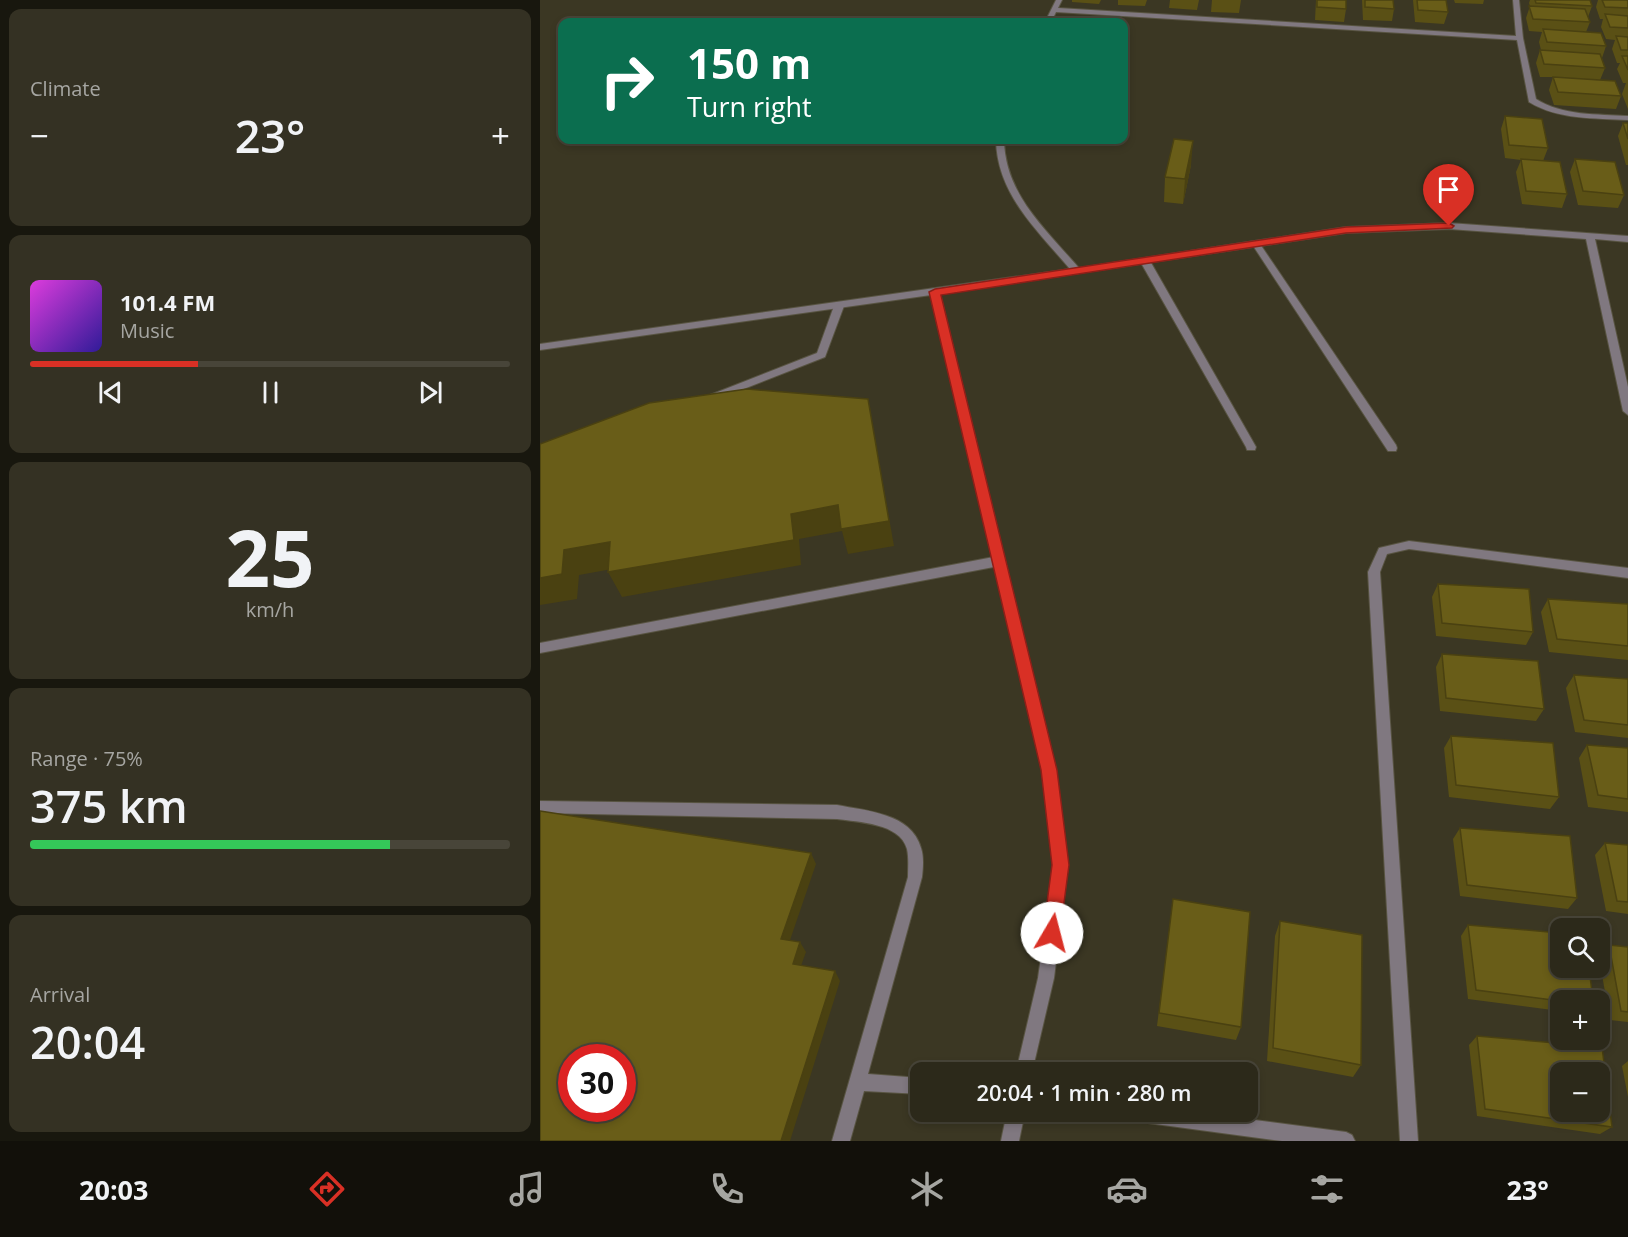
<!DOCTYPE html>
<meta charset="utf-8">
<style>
body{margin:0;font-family:"Open Sans",sans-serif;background:#343123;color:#f1f3f6;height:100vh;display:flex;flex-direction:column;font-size:22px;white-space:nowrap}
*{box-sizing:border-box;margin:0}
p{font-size:20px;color:#a6a6a2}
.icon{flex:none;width:33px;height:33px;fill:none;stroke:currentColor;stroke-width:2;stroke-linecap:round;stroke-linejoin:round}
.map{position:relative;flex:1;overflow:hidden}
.details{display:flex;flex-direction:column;gap:9px;padding:9px;background:#18170e;width:540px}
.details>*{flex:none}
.top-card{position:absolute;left:18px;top:18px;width:570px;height:126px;border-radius:12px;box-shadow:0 3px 9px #0003,0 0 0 2px #484539;background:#0b6e4f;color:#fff;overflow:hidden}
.tools{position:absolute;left:1010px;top:918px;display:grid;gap:12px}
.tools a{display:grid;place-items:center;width:60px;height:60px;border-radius:12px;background:#2c291a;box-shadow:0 3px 9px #0003,0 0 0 2px #484539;font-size:30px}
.speed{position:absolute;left:18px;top:1044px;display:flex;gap:12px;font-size:30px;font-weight:700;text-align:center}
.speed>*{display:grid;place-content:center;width:78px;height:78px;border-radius:50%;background:#2c291a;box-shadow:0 3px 9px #0003,0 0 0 2px #484539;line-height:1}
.speed .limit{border:9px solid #d22;background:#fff;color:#111}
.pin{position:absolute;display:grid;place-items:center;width:51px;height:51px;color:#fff;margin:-62px -26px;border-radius:50% 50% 50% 0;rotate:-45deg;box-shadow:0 0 6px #0007}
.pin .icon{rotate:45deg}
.me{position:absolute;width:66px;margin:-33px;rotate:8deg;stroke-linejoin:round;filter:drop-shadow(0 0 4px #0008)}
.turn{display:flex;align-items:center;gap:21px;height:126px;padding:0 30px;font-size:27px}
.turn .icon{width:78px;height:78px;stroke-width:2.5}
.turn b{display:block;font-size:42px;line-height:51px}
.big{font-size:45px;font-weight:600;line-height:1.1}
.details .card{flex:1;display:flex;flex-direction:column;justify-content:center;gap:9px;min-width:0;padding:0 21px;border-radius:12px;background:#343123}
.details .dial{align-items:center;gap:0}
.dial b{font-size:78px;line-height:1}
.song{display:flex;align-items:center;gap:18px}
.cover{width:72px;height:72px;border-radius:9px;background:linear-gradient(135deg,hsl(300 70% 55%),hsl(250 70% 35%))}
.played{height:6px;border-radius:3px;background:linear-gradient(90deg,#d93025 35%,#484539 35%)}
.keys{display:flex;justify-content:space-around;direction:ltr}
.heat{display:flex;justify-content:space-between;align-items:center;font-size:33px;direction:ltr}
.charge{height:9px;border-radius:4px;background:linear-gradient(90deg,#34c759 75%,#484539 0)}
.trip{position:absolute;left:370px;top:1062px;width:348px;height:60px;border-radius:12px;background:#2c291a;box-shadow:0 3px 9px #0003,0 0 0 2px #484539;font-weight:600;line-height:60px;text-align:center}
.menu{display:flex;height:96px;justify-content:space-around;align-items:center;background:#12100a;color:#a6a6a2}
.menu .icon{width:42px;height:42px}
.menu .active{color:#d93025}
.menu b{font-size:27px;color:#f1f3f6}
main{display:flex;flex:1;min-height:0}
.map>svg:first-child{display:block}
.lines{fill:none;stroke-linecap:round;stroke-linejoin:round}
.lane-casing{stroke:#585442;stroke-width:2}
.street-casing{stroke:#585442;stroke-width:2}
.lane{fill:#807880;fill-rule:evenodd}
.street{fill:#807880;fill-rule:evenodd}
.wall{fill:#5a5015}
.shaded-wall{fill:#4a4111}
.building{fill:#695d18;stroke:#4a4111;stroke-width:1.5;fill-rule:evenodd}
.route{fill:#d93025;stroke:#8d1f18;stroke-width:1.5}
</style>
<main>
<section class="details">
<div class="card"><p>Climate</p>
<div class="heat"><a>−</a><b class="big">23°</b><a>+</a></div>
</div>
<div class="card">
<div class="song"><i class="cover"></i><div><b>101.4 FM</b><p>Music</p></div></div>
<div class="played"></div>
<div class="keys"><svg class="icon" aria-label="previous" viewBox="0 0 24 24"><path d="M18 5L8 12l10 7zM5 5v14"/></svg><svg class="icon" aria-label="pause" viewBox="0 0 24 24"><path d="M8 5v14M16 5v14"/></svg><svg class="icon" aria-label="next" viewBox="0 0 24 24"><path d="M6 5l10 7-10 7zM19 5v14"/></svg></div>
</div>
<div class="card dial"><b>25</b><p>km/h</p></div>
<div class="card"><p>Range · 75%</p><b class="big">375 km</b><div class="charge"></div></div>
<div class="card"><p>Arrival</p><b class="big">20:04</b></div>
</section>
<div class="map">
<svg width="1088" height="1141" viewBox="0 0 1088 1141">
<rect width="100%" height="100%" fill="#3b3723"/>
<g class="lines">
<!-- lane casing -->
<g class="lane-casing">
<g id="lane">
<polygon points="716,241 720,244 856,445 857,448 856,451 848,451 712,244"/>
<polygon points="605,258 610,261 716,447 715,450 707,450 706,447 600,261"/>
<polygon points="299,303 304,306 285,357 178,399 170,399 169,397 170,395 277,353 294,306"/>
<polygon points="459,556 465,561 459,566 0,653 0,643"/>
<path d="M0,801l297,4c30,6 74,8 84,43 3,9 2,20 1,29l-54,197 53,4v16l-57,-3 -14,50h-18l76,-264c0,-9 1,-19 -1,-28 -7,-26 -49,-27 -70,-30l-297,-6z"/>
</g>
</g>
<!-- street casing -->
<g class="street-casing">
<g id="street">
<path d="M516,0h6l-4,8 458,28 -3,-36h6l4,38 13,61c27,17 61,15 92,17v4c-33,-2 -70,0 -99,-18l-12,-62 -461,-28 -5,10h-6z"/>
<path d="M456,140h8c1,54 41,89 75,128l267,-41 103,-4 179,13v6l-33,-3 33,148v28l-5,-4 -37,-172 -137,-10 -103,4 -406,61 116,476 12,95 -14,113 -22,94h-16l22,-94 16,-113 -12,-95 -111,-475 -391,55v-6l530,-75c-33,-39 -73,-75 -74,-129z"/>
<polygon points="869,541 1088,568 1088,578 869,549 847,554 840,572 878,1141 860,1141 828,572 839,548"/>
<polygon points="467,1112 485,1112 479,1141 461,1141"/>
<polygon points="584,1112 653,1112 806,1132 812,1135 815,1141 742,1141 593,1121 587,1118"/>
</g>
</g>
<!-- lane -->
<use href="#lane" class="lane"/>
<!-- street -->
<use href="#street" class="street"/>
</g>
<!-- wall -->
<g class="wall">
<polygon points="532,0 561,0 559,4 532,2"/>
<polygon points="578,0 607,0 605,6 578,5"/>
<polygon points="630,0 659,0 657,10 629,8"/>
<polygon points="672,0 701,0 699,13 671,12"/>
<polygon points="776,0 806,0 806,9 804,22 775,20"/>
<polygon points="822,0 853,0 854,9 852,21 823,20"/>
<polygon points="873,0 906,0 908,12 904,24 875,22"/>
<polygon points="914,0 944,0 943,4 915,3"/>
<polygon points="990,0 1050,0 1052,6 1048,17 1050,22 1046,32 1066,46 1062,58 1065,68 1060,80 1081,96 1076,109 1014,105 1009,90 1013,77 1000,77 996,63 1000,50 1001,50 999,42 1002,32 989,31 986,18 990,6 989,3"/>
<polygon points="1058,0 1088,0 1088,109 1082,94 1086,83 1083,83 1077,69 1080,63 1077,63 1072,49 1075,40 1066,39 1061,27 1063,19 1060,19 1056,7"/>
<polygon points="965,116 1008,148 1003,161 1027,194 1022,208 982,204 976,172 981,160 965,158 961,129"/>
<polygon points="1083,123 1088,123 1088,165 1086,165 1078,136"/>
<polygon points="1035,159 1084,195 1078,208 1038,205 1030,172"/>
<polygon points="651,165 643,204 624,202 625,177"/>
<polygon points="898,584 993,632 986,645 896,636 892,597"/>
<polygon points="1008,599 1088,604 1088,660 1009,652 1001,612"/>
<polygon points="902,654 1004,709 996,721 900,711 896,667"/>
<polygon points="1034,675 1088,679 1088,738 1035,732 1026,688"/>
<polygon points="911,736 1019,797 1010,809 909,797 904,748"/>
<polygon points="1047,745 1088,748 1088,812 1048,807 1039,758"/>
<polygon points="920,828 1037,898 1028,909 920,896 913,839"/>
<polygon points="1065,843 1088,845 1088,914 1066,911 1055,855"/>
<polygon points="633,899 701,1027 696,1040 617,1026"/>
<polygon points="740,921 821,1065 813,1077 727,1061 735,936"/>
<polygon points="928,925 1020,1000 1020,1011 928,999 921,936"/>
<polygon points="1069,945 1088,947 1088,1022 1070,1020 1059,958 1059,955"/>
<polygon points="937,1036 1072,1127 1060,1134 937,1116 929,1045"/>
<polygon points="1088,1061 1088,1097 1082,1066"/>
</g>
<!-- shaded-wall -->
<g class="shaded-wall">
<polygon points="653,141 651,165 643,204 645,179"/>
<polygon points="328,399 354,546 308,554 302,531 259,539 261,565 82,597 68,572 251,514"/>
<polygon points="70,542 83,567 39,575 37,599 0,605 0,578 24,550"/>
<polygon points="271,853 276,864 247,949 241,939"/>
<polygon points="260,942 266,952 258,974 253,964"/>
<polygon points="295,971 300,981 250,1141 241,1141"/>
</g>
<!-- building -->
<g class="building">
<polygon points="777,0 806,0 806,9 777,7"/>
<polygon points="825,0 853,0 854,9 825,7"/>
<polygon points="877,0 906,0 908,12 878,10"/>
<polygon points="995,0 1050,0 1052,6 996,3"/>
<polygon points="1062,0 1088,0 1088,8 1065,7"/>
<polygon points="989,6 1045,9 1050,22 993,19"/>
<polygon points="1065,14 1088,16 1088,28 1070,27"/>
<polygon points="1003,29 1061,33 1066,46 1007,42"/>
<polygon points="1076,36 1088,37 1088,50 1081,50"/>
<polygon points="1000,50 1060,54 1065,68 1004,64"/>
<polygon points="1082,56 1088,56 1088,70"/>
<polygon points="1013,77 1075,81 1081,96 1018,92"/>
<polygon points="965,116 1002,119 1008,148 969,145"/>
<polygon points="1083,123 1088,123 1088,139"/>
<polygon points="634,139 653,141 645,179 625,177"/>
<polygon points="981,159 1020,162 1027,194 986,191"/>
<polygon points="1035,159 1075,162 1084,195 1043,191"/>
<polygon points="207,389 328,399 349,521 301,529 298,505 251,514 254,540 68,572 70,542 24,550 22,574 0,578 0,444 109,403"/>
<polygon points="898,584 989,589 993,632 902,623"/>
<polygon points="1008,599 1088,604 1088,646 1017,639"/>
<polygon points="902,654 998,661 1004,709 906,698"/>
<polygon points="1034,675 1088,679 1088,725 1044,720"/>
<polygon points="911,736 1013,743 1019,797 916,785"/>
<polygon points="1047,745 1088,748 1088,799 1058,795"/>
<path d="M0,811l271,42 -30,86 19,3 -7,22 42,7 -54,170h-241zM32,1058h50v50h-50z"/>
<polygon points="920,828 1030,836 1037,898 927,885"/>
<polygon points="1065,843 1088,845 1088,902 1077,901"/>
<polygon points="633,899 710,912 701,1027 619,1013"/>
<polygon points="740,921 822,935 821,1065 733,1048"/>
<polygon points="928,925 1020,933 1020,968 1049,968 1053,1000 1020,1001 936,990"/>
<polygon points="1069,945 1088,947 1088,1012 1081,1011"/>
<path d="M937,1036l125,11 10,80 -127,-18zM1020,1072h39v40h-39z"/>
</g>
<!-- route -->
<polygon class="route" points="909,223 914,226 912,228 806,233 401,295 517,770 529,865 520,933 518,939 512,941 505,939 503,933 512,865 501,770 389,292 395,289 806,227"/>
</svg>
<div class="tools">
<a><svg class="icon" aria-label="search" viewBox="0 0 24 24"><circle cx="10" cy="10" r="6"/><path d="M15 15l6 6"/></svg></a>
<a>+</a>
<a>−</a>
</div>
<div class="speed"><div class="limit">30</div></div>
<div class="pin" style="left:909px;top:226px;background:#d93025"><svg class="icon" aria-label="arrive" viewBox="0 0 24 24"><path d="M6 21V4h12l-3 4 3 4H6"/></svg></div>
<svg class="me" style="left:512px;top:933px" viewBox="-20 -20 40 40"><circle r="19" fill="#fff"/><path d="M0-13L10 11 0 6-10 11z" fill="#d93025"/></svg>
<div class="trip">20:04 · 1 min · 280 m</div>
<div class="top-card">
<div class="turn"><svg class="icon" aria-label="right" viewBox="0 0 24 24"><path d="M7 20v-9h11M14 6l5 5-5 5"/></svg><div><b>150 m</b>Turn right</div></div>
</div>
</div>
</main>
<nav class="menu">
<b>20:03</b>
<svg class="icon active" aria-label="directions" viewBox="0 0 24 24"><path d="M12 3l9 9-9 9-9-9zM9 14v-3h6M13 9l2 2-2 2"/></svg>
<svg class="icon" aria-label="music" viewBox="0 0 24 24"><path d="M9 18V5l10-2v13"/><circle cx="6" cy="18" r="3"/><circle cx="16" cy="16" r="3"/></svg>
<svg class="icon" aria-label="phone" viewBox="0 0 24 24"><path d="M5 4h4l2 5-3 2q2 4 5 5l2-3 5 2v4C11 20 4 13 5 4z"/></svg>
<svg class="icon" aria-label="climate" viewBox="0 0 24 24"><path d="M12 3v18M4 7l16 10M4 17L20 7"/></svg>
<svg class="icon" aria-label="car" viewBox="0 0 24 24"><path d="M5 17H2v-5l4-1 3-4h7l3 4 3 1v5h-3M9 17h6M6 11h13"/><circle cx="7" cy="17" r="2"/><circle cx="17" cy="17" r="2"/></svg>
<svg class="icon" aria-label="filters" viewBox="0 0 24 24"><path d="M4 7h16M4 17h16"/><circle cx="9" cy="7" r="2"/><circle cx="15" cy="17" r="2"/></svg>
<b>23°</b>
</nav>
